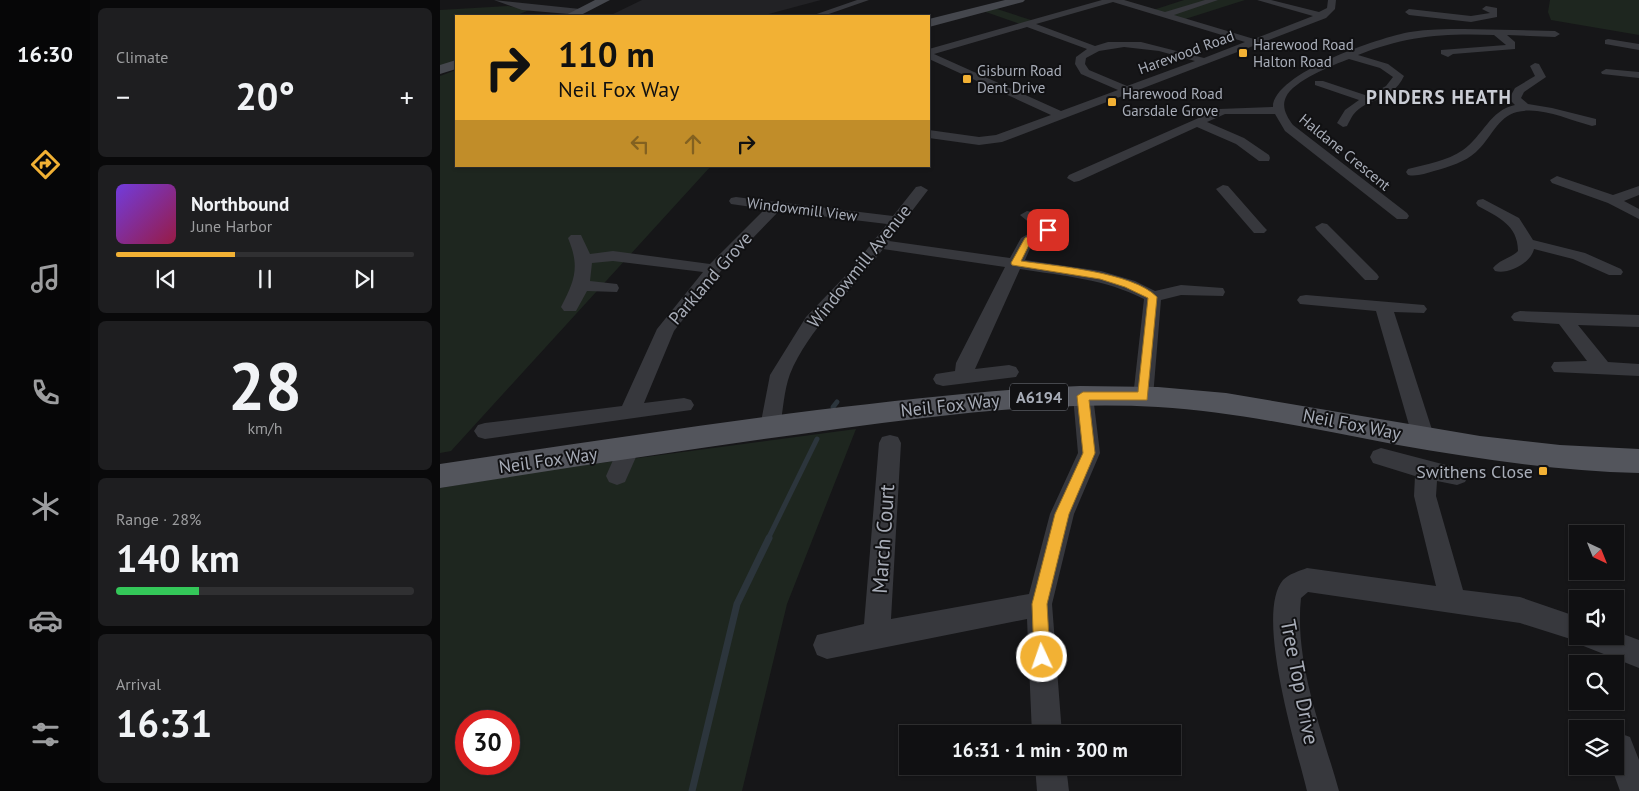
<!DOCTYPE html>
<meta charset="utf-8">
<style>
body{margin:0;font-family:"PT Sans",sans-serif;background:#1e1e20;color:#f1f3f6;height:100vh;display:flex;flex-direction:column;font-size:19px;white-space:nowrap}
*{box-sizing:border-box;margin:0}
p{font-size:16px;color:#9c9d9f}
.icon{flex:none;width:28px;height:28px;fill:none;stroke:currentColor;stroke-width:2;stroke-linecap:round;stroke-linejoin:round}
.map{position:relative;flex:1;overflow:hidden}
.details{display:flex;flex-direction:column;gap:8px;padding:8px;background:#09090a;width:350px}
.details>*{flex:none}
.guide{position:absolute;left:15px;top:15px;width:475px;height:152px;border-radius:0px;box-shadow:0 1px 4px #0004,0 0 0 1px #303032;background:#f2b134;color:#111;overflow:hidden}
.needle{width:32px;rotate:137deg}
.tools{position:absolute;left:1129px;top:525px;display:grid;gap:10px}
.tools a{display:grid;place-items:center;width:55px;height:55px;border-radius:0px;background:#101012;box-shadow:0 1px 4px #0004,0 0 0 1px #303032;font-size:25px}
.speed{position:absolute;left:15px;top:710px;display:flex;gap:10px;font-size:25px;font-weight:700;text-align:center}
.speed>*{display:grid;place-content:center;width:65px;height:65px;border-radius:50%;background:#101012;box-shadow:0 1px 4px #0004,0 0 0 1px #303032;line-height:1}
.speed .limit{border:8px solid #d22;background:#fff;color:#111}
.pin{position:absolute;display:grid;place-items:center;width:42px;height:42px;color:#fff;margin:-21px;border-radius:10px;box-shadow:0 2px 8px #0006}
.me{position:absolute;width:55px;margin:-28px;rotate:357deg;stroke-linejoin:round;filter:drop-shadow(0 0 4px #0008)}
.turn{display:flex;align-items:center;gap:18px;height:105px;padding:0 20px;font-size:22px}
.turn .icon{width:65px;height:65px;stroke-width:2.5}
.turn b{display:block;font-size:35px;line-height:42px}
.lanes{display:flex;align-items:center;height:48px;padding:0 20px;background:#0003;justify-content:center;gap:25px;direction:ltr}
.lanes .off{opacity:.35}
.big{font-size:38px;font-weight:700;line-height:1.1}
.details .card{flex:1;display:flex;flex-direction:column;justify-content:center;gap:8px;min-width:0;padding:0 18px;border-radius:8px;background:#1e1e20}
.details .dial{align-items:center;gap:0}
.dial b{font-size:65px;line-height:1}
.song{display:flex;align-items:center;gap:15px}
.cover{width:60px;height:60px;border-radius:8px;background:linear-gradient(135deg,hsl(260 70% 55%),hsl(340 70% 35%))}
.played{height:5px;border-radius:2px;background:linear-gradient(90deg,#f2b134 40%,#303032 40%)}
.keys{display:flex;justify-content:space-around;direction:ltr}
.heat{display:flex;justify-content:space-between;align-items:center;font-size:28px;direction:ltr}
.charge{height:8px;border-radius:4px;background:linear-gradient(90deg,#34c759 28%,#303032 0)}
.trip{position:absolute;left:459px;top:725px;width:282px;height:50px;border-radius:0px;background:#101012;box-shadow:0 1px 4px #0004,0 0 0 1px #303032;font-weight:700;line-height:50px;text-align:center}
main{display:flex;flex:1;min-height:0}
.tabs{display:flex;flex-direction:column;width:90px;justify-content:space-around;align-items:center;background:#060607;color:#9c9d9f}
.tabs .icon{width:35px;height:35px}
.tabs .on{color:#f2b134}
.tabs b{font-size:22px;color:#f1f3f6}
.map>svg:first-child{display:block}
.built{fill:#222225}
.green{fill:#1e261f;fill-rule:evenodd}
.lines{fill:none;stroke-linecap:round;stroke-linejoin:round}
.stream-far1{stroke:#2c353c;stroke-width:5}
.stream{stroke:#2c353c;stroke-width:7}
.street{fill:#37383d;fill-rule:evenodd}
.secondary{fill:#45474d;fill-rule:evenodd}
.primary{fill:#53555c;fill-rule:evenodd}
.route{fill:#f2b134;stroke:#9d7322}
.poi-dot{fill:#f2b134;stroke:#111113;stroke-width:2}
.labels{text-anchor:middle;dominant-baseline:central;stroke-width:4;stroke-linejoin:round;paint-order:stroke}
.far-poi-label{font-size:15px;fill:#a8adb8;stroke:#111113;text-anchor:start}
.far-street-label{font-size:15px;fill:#a8adb8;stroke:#111113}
.shield{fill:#111113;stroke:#7b7e86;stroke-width:1}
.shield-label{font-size:16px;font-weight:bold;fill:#a8adb8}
.street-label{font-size:18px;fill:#a8adb8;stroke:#111113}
.poi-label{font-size:18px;fill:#a8adb8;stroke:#111113;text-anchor:end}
.far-district-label{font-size:19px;font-weight:bold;letter-spacing:1px;fill:#c9ccd4;stroke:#111113}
.near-street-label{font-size:21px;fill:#a8adb8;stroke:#111113}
</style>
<main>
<nav class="tabs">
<b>16:30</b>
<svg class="icon on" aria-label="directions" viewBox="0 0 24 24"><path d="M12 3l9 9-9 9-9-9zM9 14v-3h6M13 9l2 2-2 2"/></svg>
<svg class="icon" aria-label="music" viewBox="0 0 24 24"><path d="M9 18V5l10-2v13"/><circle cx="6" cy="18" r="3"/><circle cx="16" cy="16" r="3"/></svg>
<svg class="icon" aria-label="phone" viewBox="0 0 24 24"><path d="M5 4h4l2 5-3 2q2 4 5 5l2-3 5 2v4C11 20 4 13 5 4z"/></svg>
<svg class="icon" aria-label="climate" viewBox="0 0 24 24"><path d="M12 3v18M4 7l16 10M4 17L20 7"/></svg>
<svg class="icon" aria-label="car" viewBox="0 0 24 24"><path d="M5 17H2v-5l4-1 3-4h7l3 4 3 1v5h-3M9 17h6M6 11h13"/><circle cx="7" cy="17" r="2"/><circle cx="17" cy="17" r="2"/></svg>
<svg class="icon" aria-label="filters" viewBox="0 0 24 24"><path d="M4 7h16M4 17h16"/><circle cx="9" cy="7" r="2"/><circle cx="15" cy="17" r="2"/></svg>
</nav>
<section class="details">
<div class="card"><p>Climate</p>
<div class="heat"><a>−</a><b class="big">20°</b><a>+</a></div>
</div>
<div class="card">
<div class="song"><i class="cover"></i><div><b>Northbound</b><p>June Harbor</p></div></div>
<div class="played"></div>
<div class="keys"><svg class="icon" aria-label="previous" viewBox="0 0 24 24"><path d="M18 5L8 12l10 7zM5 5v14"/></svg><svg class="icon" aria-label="pause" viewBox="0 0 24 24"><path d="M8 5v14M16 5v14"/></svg><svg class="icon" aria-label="next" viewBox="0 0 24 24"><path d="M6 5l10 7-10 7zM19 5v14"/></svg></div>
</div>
<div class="card dial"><b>28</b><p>km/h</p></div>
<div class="card"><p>Range · 28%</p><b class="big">140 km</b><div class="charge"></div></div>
<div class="card"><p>Arrival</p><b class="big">16:31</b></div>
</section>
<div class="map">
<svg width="1199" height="791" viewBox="0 0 1199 791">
<rect width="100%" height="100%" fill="#161618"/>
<!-- built -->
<polygon class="built" points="202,0 381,0 321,16 169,16"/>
<!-- green -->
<g class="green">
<polygon points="744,0 805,0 742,20 710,11"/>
<polygon points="1110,0 1199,0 1199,35 1111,20 1108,12"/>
<polygon points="68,6 89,10 75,16 16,16 16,61 0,66 0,10"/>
<polygon points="554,8 594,21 583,25 543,11"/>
<polygon points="16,70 16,166 271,166 11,451 0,453 0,76"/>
<path d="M416,429l-69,175 -45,187h-302v-303l108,-18zM26,721h43v43h-43z"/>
</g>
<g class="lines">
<!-- stream-far1 -->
<g class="stream-far1">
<polyline points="393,407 397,402"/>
<polyline points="328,539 377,439"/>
</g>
<!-- stream -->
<polyline class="stream" points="252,791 297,604 329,538"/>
<!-- street -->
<g class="street">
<polygon points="54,0 140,9 144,12 140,15 82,10"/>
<polygon points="417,0 429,0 383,16 371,16"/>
<path d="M662,0h22l41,12 40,-12h13l-44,15 80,24 59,-23 -56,-16h14l48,12 8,-4 1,-8h8l-1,9 -9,9 -324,124 -23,3 -50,-7v-8l50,7 17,-2 55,-20 -122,-56v-10zM673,2l132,40 -41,16 -63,-16h-33l-13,4 -59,-22zM587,27l60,22 -11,8 -1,7 6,10 37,16 -57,21 -127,-57zM684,47l35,4 36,10 -68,25 -38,-16 -4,-6 1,-6 13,-7z"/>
<polygon points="1046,6 1057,8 1057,17 1031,22 969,15 965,12 969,9 1031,16 1050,13 1042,9"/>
<path d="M1024,29l91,2 5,3 -5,3 -48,-2 8,7v7l-62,5 -5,3 -7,-3v-4l65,-5 -12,-10c-50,-2 -89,1 -136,20l30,9 16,12c-13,27 -37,21 -51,39 -2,3 -4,7 -6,11l-4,1 -6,-4 8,-13 14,-10 -44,-15v-4h8l45,15 18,-10 7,-9 -13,-9 -31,-9c-16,6 -56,22 -63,38 -5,10 1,20 7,28l114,88 2,3 -2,3h-10l-112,-88 -10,-17h-50l-18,8 37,16 25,17 1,3 -1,3h-10l-23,-17 -39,-17 -118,54 -5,1 -7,-4 2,-3 150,-66 54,-2c0,-34 108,-70 137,-75 18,-3 36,-3 54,-3z"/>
<polygon points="1168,39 1199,44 1199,50 1165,44 1165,40"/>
<path d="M1095,63l4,1 7,13 -22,15 -3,6 7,6 24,4 44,11v6l-4,1c-23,-6 -52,-20 -75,-14 -19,4 -27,28 -41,40 -11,10 -27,15 -42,19 -8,2 -17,6 -26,4l-2,-3 2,-3c19,-5 39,-8 55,-19 20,-14 27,-40 52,-45l-6,-6 6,-11 20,-12 -5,-10z"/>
<polygon points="1166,69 1199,72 1199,78 1162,74 1161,72"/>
<polygon points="1117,176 1173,195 1199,186 1199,195 1184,201 1199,209 1199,219 1168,203 1112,183 1110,180"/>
<polygon points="783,185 788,186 824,227 827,230 824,233 814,233 776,189"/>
<path d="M481,186l7,4 -39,51 121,17 11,-20 16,-9 -17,-14 7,-4 5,1 30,22 -8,5 -8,-3 -14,8 -7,16 76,11 34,10 20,10 26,-6 42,3 2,4 -2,4 -42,-1 -20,5 -8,97 -3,5 -7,2 -7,-2 -3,-5 11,-98c-39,-20 -80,-23 -124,-30l-45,100 34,-4 7,2 3,5 -3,5 -73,9 -7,-2 -3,-5 3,-5 19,-3 1,-8 49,-96 -122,-18c-30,40 -74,79 -93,125 -6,16 -7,37 -10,53l-3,6 -7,2 -7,-2 -3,-6 10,-52 36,-58 43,-45 38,-48 -108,-13 -59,61 -46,59 -30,72 40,-5 7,2 3,5 -3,5 -206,29 -7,-2 -4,-6 4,-6 7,-2 137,-17 35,-77 46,-57 -90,-11 -21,2 -2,18 27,3 2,4 -2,4 -30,-1 -11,20h-12l-3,-4c14,-27 19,-40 7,-69l3,-3h10l9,19 23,-3 97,13 55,-55 -34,-5 -2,-3 2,-3 5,-1 157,19 23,-29z"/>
<path d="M1043,199l36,19 14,22 52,13 36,16 2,3 -2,3h-12l-36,-16 -39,-10c-3,14 -26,26 -39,22l-2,-3c6,-8 18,-10 25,-17 0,-26 -20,-34 -40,-45l-2,-3 2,-3z"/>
<polygon points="882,223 887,224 937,274 939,277 937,280 925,280 877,230 875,227"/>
<polygon points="866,295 984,305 987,309 984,313 954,312 995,439 992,445 984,447 976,445 973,439 936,311 860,304 857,300 860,296"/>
<polygon points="1080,311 1199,315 1199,327 1138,325 1168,362 1199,364 1199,376 1114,372 1111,367 1114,362 1147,361 1119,324 1074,321 1071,317 1074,313"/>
<polygon points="643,389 650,391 653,396 660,453 634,514 612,604 622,734 592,734 587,619 387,659 377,655 373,645 377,635 424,624 439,443 442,437 450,435 458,437 461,443 451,619 589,594 610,514 638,453 633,396 636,391"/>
<polygon points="189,440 197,442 200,448 185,482 177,485 169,482 166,476 181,442"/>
<path d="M941,448l84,22 3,6 -3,6 -8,3 -20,-4 -1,15 27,94 57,7 58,20v19h37v-5l24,9v28l-58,-23 -1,-3 -60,-19 -212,-31 -7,6c-7,64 21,132 38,193h-32c-10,-42 -53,-177 -24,-211 6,-6 16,-9 24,-12l129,18 -22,-90 1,-20 -42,-13 -3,-6 3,-6z"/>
<polygon points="1179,733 1190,737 1199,760 1199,791 1180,791 1171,766 1175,766 1175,734"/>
<polygon points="595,766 626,766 629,791 597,791"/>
</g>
<!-- secondary -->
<g class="secondary">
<polygon points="155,0 170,0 139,16 124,16"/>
<polygon points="565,0 585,0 583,2 489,27 489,19"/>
<polygon points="16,60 16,69 0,74 0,65"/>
</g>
<!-- primary -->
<path class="primary" d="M640,386l78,1 68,6 254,43 80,9 79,4v24c-81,-2 -161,-14 -241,-28 -80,-15 -159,-33 -240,-38 -108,-6 -215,8 -321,22 -133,18 -265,38 -397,59v-24c126,-19 251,-38 377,-54 88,-10 175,-21 263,-24z"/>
</g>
<!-- route -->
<path class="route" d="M604,228l8,2 -21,11 -10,20c34,5 112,11 136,36l-10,103h-58l6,53 -26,61 -22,90 3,53 -2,6 -6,2 -5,-2 -3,-6 -2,-53 23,-90 28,-61 -6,-57 6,-4h55l10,-94 -23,-11 -25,-8 -88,-14 -1,-2 14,-25z"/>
<!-- markers -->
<g class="poi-dot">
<rect x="798" y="48" width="10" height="10" rx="2.5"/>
<rect x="522" y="74" width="10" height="10" rx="2.5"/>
<rect x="667" y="97" width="10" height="10" rx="2.5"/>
<rect x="1098" y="466" width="10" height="10" rx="2.5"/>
</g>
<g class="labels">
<!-- far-poi labels -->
<g class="far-poi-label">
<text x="813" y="44">Harewood Road<tspan x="813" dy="17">Halton Road</tspan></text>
<text x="537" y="70">Gisburn Road<tspan x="537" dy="17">Dent Drive</tspan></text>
<text x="682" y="93">Harewood Road<tspan x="682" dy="17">Garsdale Grove</tspan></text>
</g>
<!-- far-street labels -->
<g class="far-street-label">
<text transform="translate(746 52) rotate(-20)">Harewood Road</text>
<text transform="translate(905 152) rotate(39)">Haldane Crescent</text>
<text transform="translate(362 209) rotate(7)">Windowmill View</text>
</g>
<!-- shield labels -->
<rect class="shield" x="570" y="383.5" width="58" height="27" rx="4"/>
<g class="shield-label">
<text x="599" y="397">A6194</text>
</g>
<!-- street labels -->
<g class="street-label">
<text transform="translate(419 266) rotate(-51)">Windowmill Avenue</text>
<text transform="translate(270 278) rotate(-49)">Parkland Grove</text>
<text transform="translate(510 405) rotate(-6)">Neil Fox Way</text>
<text transform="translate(912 424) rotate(11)">Neil Fox Way</text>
<text transform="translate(108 460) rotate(-8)">Neil Fox Way</text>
</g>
<!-- poi labels -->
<g class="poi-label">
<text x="1093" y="471">Swithens Close</text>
</g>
<!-- far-district labels -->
<g class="far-district-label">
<text x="999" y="97">PINDERS HEATH</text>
</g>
<!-- near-street labels -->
<g class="near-street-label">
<text transform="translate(443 539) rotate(-86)">March Court</text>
<text transform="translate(860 682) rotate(79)">Tree Top Drive</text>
</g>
</g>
</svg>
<div class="tools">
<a><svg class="needle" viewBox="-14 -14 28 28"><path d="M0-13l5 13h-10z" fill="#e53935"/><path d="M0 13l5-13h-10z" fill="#9c9d9f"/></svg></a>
<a><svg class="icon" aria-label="sound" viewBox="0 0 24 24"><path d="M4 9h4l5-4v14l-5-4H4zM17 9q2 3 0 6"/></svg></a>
<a><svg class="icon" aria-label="search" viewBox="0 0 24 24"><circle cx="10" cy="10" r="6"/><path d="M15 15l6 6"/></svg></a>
<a><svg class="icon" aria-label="layers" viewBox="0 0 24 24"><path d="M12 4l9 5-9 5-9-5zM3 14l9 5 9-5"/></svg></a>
</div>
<div class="speed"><div class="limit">30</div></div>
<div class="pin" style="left:608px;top:230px;background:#d93025"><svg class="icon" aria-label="arrive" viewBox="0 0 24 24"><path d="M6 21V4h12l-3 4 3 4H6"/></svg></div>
<svg class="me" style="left:602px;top:657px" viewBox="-20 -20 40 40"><circle r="17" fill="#f2b134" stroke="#fff" stroke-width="3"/><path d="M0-11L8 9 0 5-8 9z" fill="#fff"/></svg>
<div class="trip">16:31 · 1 min · 300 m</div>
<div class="guide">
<div class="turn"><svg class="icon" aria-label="right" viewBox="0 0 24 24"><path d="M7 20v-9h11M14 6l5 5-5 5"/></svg><div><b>110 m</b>Neil Fox Way</div></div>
<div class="lanes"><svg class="icon off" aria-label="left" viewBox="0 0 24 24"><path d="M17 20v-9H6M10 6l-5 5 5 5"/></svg><svg class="icon off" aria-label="ahead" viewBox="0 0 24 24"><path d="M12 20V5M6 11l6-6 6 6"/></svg><svg class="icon" aria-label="right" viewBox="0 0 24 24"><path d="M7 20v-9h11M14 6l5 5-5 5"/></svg></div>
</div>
</div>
</main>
